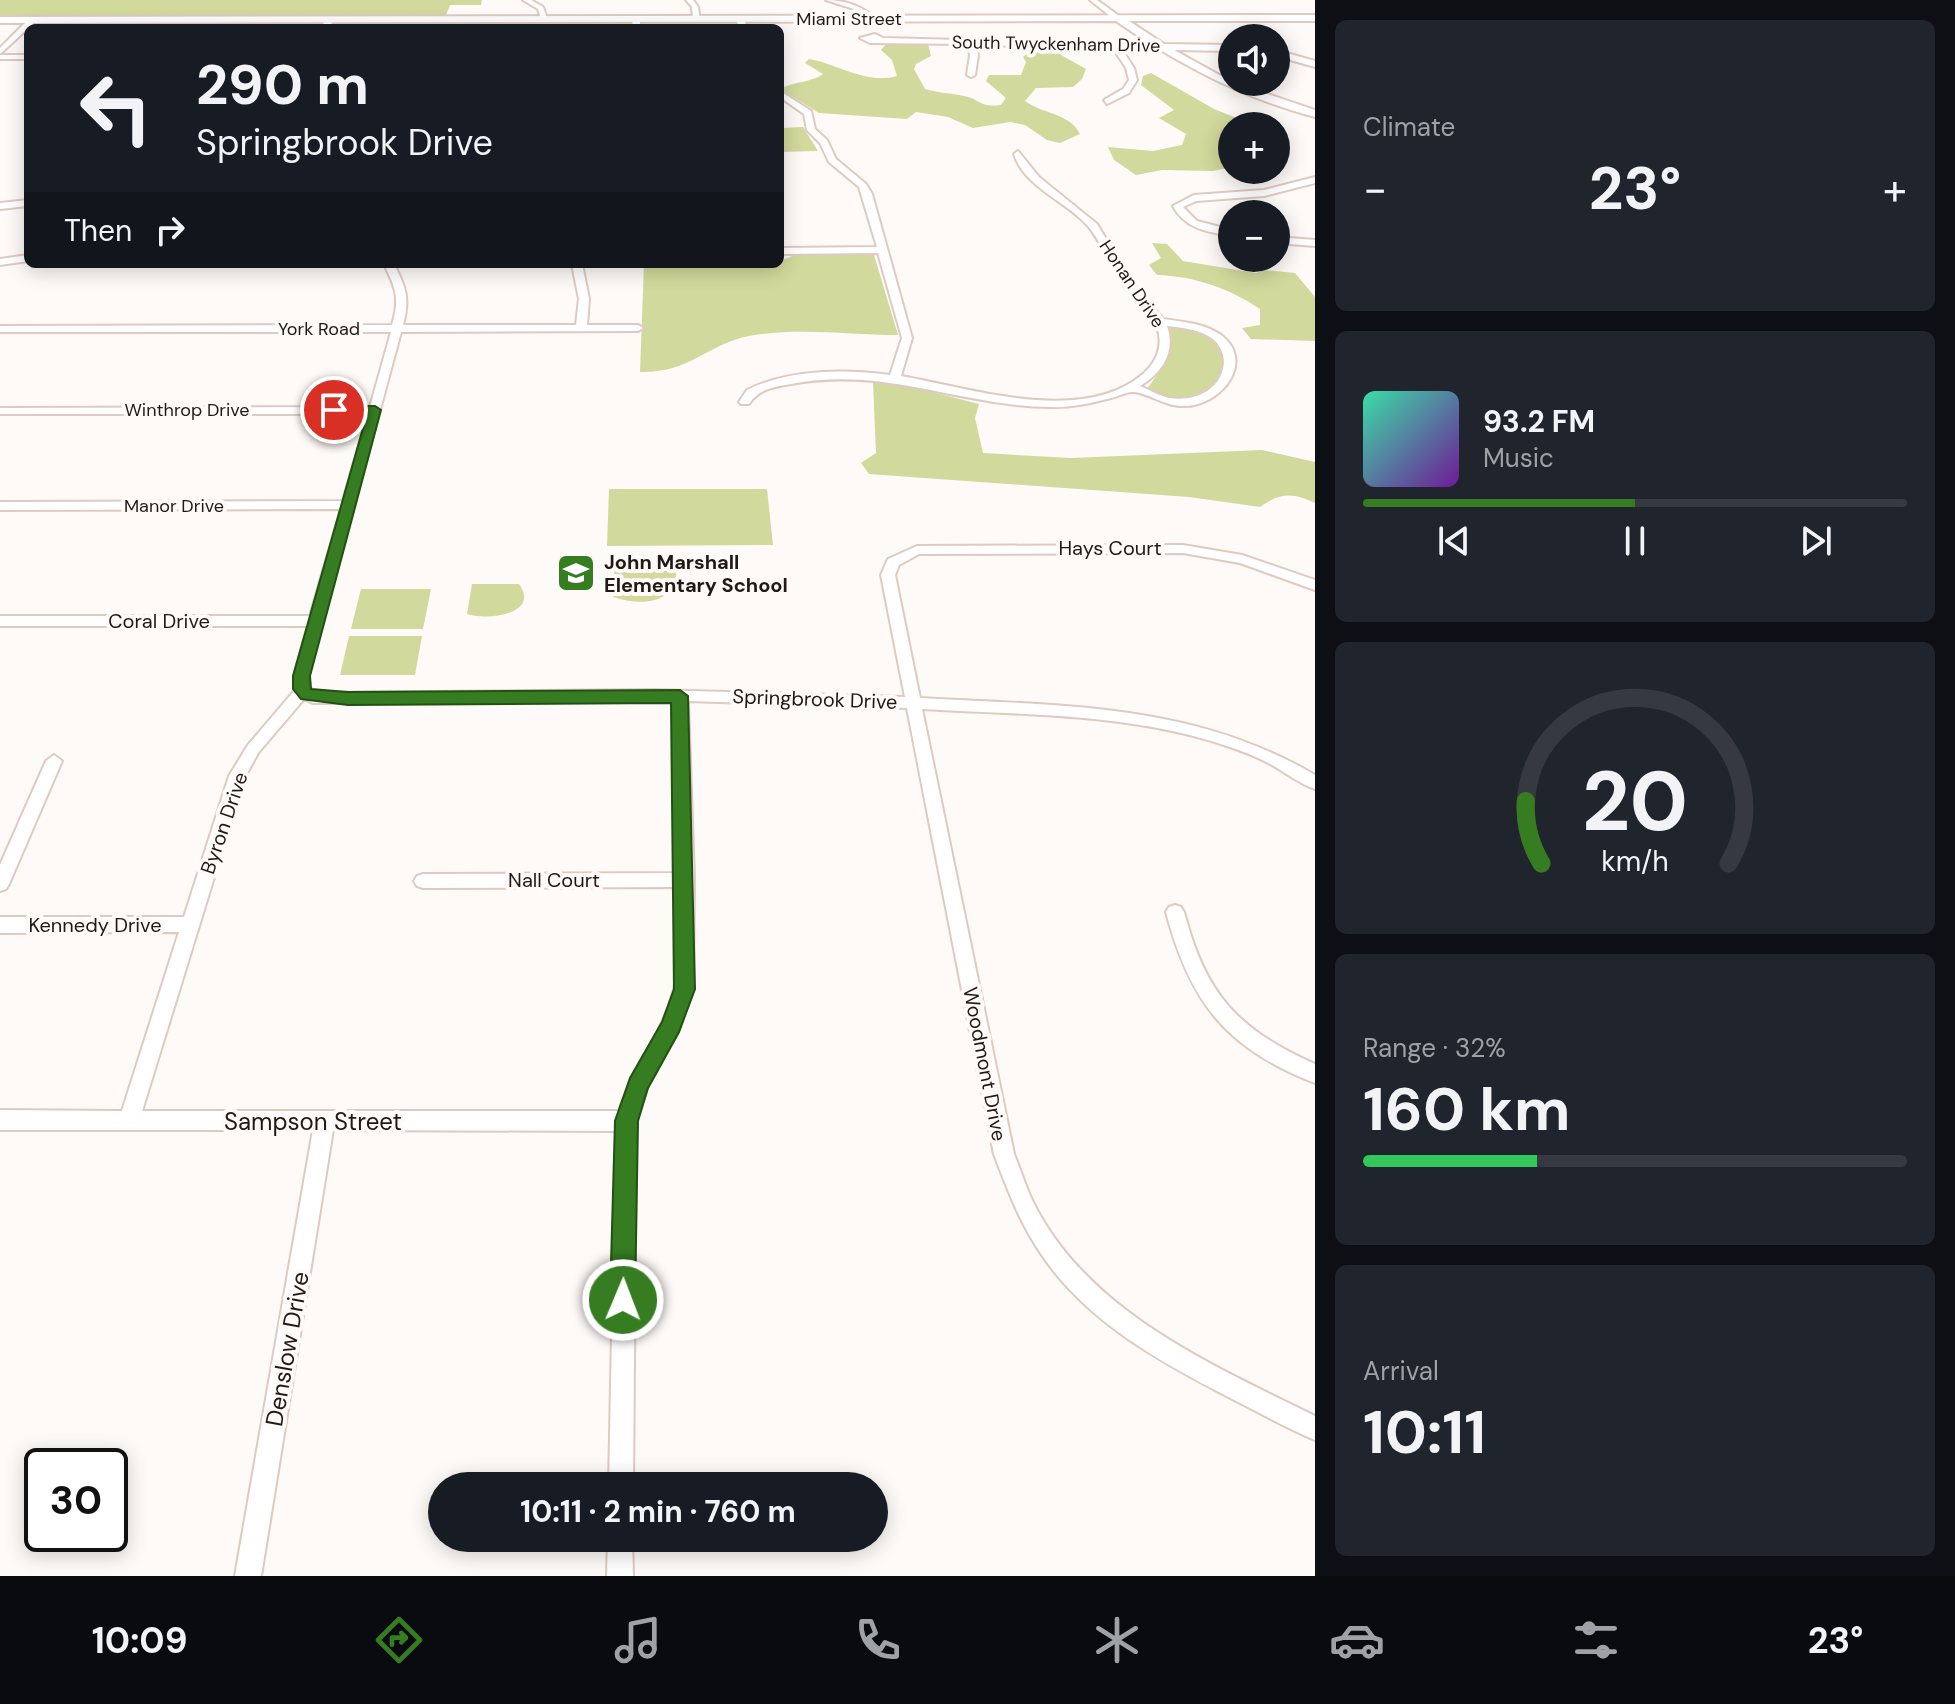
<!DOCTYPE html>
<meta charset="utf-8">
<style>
body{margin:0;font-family:"DM Sans",sans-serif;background:#20242c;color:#f1f3f6;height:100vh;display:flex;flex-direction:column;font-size:30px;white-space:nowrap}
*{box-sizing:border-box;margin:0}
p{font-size:26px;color:#9ea1a6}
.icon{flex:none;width:44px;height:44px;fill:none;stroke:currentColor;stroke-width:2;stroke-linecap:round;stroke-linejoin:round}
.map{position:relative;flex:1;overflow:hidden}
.details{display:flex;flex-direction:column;gap:20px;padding:20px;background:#0d0f14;width:640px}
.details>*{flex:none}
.hud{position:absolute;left:24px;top:24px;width:760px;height:244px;border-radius:12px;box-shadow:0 4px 20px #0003;background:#171b24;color:#f1f3f6;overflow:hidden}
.fabs{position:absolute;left:1218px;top:24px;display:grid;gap:16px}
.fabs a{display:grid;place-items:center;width:72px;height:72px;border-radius:50%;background:#171b24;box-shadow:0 4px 20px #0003;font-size:40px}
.speed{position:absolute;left:24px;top:1448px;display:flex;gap:16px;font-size:40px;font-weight:700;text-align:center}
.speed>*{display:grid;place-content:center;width:104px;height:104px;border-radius:50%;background:#171b24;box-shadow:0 4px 20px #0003;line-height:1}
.speed .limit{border:4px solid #111;border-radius:12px;background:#fff;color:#111}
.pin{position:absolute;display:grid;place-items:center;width:68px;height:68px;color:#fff;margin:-34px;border:4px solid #fff;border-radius:50%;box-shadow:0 2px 8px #0007}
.me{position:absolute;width:88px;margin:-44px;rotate:1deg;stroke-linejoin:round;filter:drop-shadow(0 0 6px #0008)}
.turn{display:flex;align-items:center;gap:28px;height:168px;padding:0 40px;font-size:36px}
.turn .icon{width:104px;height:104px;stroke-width:2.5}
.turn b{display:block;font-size:56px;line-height:68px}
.then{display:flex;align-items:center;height:76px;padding:0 40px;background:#0003;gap:16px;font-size:30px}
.big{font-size:60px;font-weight:700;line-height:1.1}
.details .card{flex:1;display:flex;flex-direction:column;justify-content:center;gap:12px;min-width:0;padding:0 28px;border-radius:12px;background:#20242c}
.details .dial{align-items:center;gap:0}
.dial svg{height:208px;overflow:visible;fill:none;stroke:#363941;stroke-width:7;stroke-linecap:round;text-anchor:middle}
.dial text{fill:#f1f3f6;stroke:none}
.song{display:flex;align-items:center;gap:24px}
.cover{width:96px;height:96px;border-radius:12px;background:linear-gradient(135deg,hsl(160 70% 55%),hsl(280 70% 35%))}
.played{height:8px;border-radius:4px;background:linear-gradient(90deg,#367c21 50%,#363941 50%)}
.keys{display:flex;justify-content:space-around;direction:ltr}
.heat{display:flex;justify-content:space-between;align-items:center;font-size:44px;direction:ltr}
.charge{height:12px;border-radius:6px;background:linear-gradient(90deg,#34c759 32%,#363941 0)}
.trip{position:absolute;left:428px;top:1472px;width:460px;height:80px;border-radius:40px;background:#171b24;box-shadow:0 4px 20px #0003;font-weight:700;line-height:80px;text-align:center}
.menu{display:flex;height:128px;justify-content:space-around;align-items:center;background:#090b0e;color:#9ea1a6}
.menu .icon{width:56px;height:56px}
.menu .current{color:#367c21}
.menu b{font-size:36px;color:#f1f3f6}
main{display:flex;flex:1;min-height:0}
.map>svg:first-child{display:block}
.green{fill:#d2d99c}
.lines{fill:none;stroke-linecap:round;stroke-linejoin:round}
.street-casing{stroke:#dfcac2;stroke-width:4}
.secondary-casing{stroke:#dfcac2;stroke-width:4}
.street{fill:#fff;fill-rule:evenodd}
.secondary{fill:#fff;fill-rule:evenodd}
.route{fill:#367c21;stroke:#235115;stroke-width:2}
.labels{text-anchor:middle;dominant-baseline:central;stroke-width:8;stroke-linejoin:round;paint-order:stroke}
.far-street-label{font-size:18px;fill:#201916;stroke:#fefaf8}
.street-label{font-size:20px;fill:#201916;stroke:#fefaf8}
.poi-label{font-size:20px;font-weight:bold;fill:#201916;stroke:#fefaf8;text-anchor:start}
.near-street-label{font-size:24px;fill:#201916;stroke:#fefaf8}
</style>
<main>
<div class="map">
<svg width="1315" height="1576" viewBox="0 0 1315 1576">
<rect width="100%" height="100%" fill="#fefaf8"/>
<!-- green -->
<g class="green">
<polygon points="0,0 482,0 481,5 450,5 446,15 0,18"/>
<path d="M887,43l41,1 3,12 -15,8 -2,5 11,20c13,4 26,4 39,7 16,3 16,12 37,9l5,-7 -20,-17 3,-6h32l5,-13 -3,-5 7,-6h24l32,18 -4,10 -9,8 -37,1 -11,13c17,13 45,12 55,33l-20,9 -13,-3 -22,-15 -15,-3 -37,6 -25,-11 -32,-5 -9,7 -88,-6 -39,-24c12,-7 33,-7 43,-15l-18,-11 4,-4c29,5 58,26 88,17l-5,-16 -11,-10z"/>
<polygon points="1151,73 1214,109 1257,126 1232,126 1232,167 1213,171 1162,170 1136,175 1114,160 1108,147 1153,151 1182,145 1186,134 1159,118 1174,110 1141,85 1143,76"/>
<polygon points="803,127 818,151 780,152 780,128"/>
<path d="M1152,243l15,1 16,17 73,12 9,-3 30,3 20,24v44l-64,-2 -9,-11 18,-3v-16c-31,-21 -67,-33 -103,-34l-8,-10 12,-7z"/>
<path d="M795,255h79l24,80c-48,0 -101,-8 -149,1 -43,9 -59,37 -109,36l4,-108h136v-3z"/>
<path d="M1174,325l39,9 12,22c-10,51 -37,50 -79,35 23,-35 22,-19 24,-64z"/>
<path d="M873,382l32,3 74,19 -4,14 8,35 88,5 191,-8 53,12v41c-22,-10 -34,-11 -55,4l-71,-10 -320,-23 -8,-11 15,-10z"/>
<polygon points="609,489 767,489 773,545 607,546"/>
<path d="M615,558l60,2c9,42 -30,48 -62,37z"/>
<path d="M472,584h47c22,30 -32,37 -52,30z"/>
<polygon points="361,589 431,589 423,629 351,629"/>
<polygon points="349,636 422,636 415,675 340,675"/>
</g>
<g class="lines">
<!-- street casing -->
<g class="street-casing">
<g id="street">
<polygon points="523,0 531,0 543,7 548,21 542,21 538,9"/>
<polygon points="686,0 693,0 698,7 700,21 693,19 692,7"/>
<path d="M826,0c19,0 36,6 50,19l-7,2 -12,-11z"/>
<polygon points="1090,0 1097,0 1122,18 1115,20"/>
<polygon points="327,17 334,19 329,28 321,28"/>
<polygon points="633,17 640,19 640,28 632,28"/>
<polygon points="741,17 745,19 746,28 738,28 737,19"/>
<polygon points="30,18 37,20 0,54 0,48"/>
<polygon points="875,34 883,38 1162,45 1166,47 1162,49 1121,48 1134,68 1137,80 1129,93 1107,104 1104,100 1123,89 1129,80 1126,68 1113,48 975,45 978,55 975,75 971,77 967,75 970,55 968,44 870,43 860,38"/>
<rect x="0" y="55" width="28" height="4"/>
<path d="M780,91l31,20 4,18 12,11 9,19 30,25 6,10 40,144 -11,38c70,12 181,50 242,-2 13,-11 20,-27 15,-44 -6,-18 -25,-32 -36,-48 -13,-18 -20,-40 -35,-57 -21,-24 -63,-38 -73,-71l4,-3 21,26 58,47 33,55 33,40c21,3 40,4 58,16 31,23 7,61 -23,69 -28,8 -42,-9 -64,-12 -7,-1 -17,5 -23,6 -20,5 -40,10 -61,9 -91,-1 -165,-41 -259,-23 -18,3 -32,5 -42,20h-8l-2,-2 8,-12c42,-21 98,-21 143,-15l12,-37 -24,-85 -98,1v-6l97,-1 -18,-60 -30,-25 -9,-19 -13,-13 -3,-16 -24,-17zM1167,326c17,2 33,3 47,14 6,5 10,15 10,22 -2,28 -29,40 -55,36 -9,-2 -20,-8 -29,-12 22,-13 36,-34 27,-60z"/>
<path d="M1315,177v6l-51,13 -68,5 -13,6 14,14 35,9v6c-24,-4 -47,-7 -59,-30l21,-11 70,-5z"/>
<polygon points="28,200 28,206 0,209 0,203"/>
<polygon points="1276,237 1315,240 1315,246 1276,243"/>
<polygon points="28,255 28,261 0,265 0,259"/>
<path d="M384,264h10c12,24 16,34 9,61h173l3,-26 -7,-35h10l7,35 -2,26h51l5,3 -5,3 -237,1 -93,344 2,12 6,5 338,-3 251,7 -24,-122 7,-16 29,-13 266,-1 59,10 73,25v10l-75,-27 -57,-10 -264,1 -20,11 -4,10 25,123c139,8 271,4 395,77v14c-15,-5 -29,-16 -43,-24 -14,-8 -30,-14 -45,-19 -97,-33 -204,-31 -305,-37l92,445c6,15 11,31 18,46 54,111 178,164 283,216v24c-26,-11 -51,-25 -77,-38 -70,-36 -148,-77 -194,-144 -23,-32 -36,-67 -50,-104l-87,-446 -219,-7 6,179 -1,109 -15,43 -31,56 -11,33 -3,365h-24l7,-355 -283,-1 -72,446h-26l78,-446h-313v-20l122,1 57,-179 -179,1v-16h184l45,-141 19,-31 47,-55 -1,-14 14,-50h-308v-10h310l31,-107 -341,1v-8l343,-1 25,-87h-368v-6l370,-1 21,-75h-391v-6l392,-1c8,-27 4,-36 -8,-61zM304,699l9,4 360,-2 3,172 -253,1 -6,2 -3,5 3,5 6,2 253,-1c0,26 4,83 -3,106 -12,42 -40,77 -54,118h-477l103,-334 13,-24z"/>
<polygon points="54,755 62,761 9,884 6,889 0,891 0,865 46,761"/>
<path d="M1175,905l6,2 3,5c22,83 53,117 131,152v19c-88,-34 -125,-80 -149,-171l3,-5z"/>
<polygon points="608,1538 632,1538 633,1576 607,1576"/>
</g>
</g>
<!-- secondary casing -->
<g class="secondary-casing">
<g id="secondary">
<path d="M1315,15v6h-186l35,23 68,1v6l-58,-1 58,32 83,28v7c-73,-19 -137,-53 -199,-96l-1116,2v-6z"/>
<polygon points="1276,50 1315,61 1315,67 1276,56"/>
</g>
</g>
<!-- street -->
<use href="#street" class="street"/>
<!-- secondary -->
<use href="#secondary" class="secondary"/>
</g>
<!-- route -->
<polygon class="route" points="334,406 375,406 381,410 310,676 311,689 348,692 680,690 688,696 695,989 679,1032 648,1088 638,1121 635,1300 631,1309 623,1312 614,1309 610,1300 615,1121 630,1078 662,1022 674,989 671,703 348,705 301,699 293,689 293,676 367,414 329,413 327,410"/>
<!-- icons -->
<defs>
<g id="school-square" transform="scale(2)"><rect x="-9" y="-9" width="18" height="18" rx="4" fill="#367c21" stroke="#fefaf8"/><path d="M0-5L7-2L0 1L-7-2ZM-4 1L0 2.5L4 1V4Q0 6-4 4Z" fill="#fff"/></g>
</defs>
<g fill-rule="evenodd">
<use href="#school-square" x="576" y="573"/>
</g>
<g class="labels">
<!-- far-street labels -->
<g class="far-street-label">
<text x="849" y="19">Miami Street</text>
<text transform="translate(1056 44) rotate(1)">South Twyckenham Drive</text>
<text transform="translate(1132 284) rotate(56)">Honan Drive</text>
<text x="319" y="329">York Road</text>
<text x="187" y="410">Winthrop Drive</text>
<text x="174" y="506">Manor Drive</text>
</g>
<!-- street labels -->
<g class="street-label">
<text x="1110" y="548">Hays Court</text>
<text x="159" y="621">Coral Drive</text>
<text transform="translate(815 699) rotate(2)">Springbrook Drive</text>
<text transform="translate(224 823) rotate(-71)">Byron Drive</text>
<text x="554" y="880">Nall Court</text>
<text x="95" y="925">Kennedy Drive</text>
<text transform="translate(985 1064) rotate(79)">Woodmont Drive</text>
</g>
<!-- poi labels -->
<g class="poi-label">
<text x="604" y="562">John Marshall<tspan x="604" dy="23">Elementary School</tspan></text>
</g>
<!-- near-street labels -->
<g class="near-street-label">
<text x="313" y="1121">Sampson Street</text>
<text transform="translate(287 1349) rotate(-80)">Denslow Drive</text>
</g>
</g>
</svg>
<div class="fabs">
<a><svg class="icon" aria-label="sound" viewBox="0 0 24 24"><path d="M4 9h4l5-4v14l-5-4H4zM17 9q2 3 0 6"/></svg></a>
<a>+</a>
<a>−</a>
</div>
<div class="speed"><div class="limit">30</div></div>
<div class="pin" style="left:334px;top:410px;background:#d93025"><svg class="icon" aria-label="arrive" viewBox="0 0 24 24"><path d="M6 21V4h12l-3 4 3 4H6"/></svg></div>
<svg class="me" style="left:623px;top:1300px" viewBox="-20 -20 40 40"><circle r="17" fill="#367c21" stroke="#fff" stroke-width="3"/><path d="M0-11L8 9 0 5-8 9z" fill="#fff"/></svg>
<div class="trip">10:11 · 2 min · 760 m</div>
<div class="hud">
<div class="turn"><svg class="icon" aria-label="left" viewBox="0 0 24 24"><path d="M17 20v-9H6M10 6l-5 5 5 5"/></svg><div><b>290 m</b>Springbrook Drive</div></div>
<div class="then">Then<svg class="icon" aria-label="right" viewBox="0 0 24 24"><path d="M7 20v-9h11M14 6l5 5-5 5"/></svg></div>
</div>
</div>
<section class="details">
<div class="card"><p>Climate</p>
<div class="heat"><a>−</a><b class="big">23°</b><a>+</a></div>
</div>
<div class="card">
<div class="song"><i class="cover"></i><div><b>93.2 FM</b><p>Music</p></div></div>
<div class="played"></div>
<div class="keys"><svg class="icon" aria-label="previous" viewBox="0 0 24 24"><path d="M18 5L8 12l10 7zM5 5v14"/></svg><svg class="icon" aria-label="pause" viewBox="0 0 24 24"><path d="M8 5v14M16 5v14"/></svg><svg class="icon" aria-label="next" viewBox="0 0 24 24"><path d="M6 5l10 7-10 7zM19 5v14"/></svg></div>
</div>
<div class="card dial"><svg viewBox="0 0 100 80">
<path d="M14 69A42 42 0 1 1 86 69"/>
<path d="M14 69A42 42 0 0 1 8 45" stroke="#367c21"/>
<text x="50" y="56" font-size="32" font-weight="700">20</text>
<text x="50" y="72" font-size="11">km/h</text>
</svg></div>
<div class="card"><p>Range · 32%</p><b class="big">160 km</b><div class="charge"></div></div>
<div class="card"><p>Arrival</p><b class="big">10:11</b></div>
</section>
</main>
<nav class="menu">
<b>10:09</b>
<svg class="icon current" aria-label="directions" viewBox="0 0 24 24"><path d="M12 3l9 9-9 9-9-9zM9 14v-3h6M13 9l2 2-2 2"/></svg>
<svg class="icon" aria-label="music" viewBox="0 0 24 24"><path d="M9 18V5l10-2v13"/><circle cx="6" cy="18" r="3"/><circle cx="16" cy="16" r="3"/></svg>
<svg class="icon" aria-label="phone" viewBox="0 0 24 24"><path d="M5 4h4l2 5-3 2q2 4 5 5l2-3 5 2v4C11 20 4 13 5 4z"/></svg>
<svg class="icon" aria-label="climate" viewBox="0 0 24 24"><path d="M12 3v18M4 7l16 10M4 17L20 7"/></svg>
<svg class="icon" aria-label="car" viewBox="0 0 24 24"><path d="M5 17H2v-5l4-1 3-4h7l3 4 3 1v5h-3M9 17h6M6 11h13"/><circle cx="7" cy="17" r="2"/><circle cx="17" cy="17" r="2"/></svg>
<svg class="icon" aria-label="filters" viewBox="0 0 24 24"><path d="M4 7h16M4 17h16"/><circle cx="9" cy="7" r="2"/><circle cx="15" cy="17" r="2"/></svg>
<b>23°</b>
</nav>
